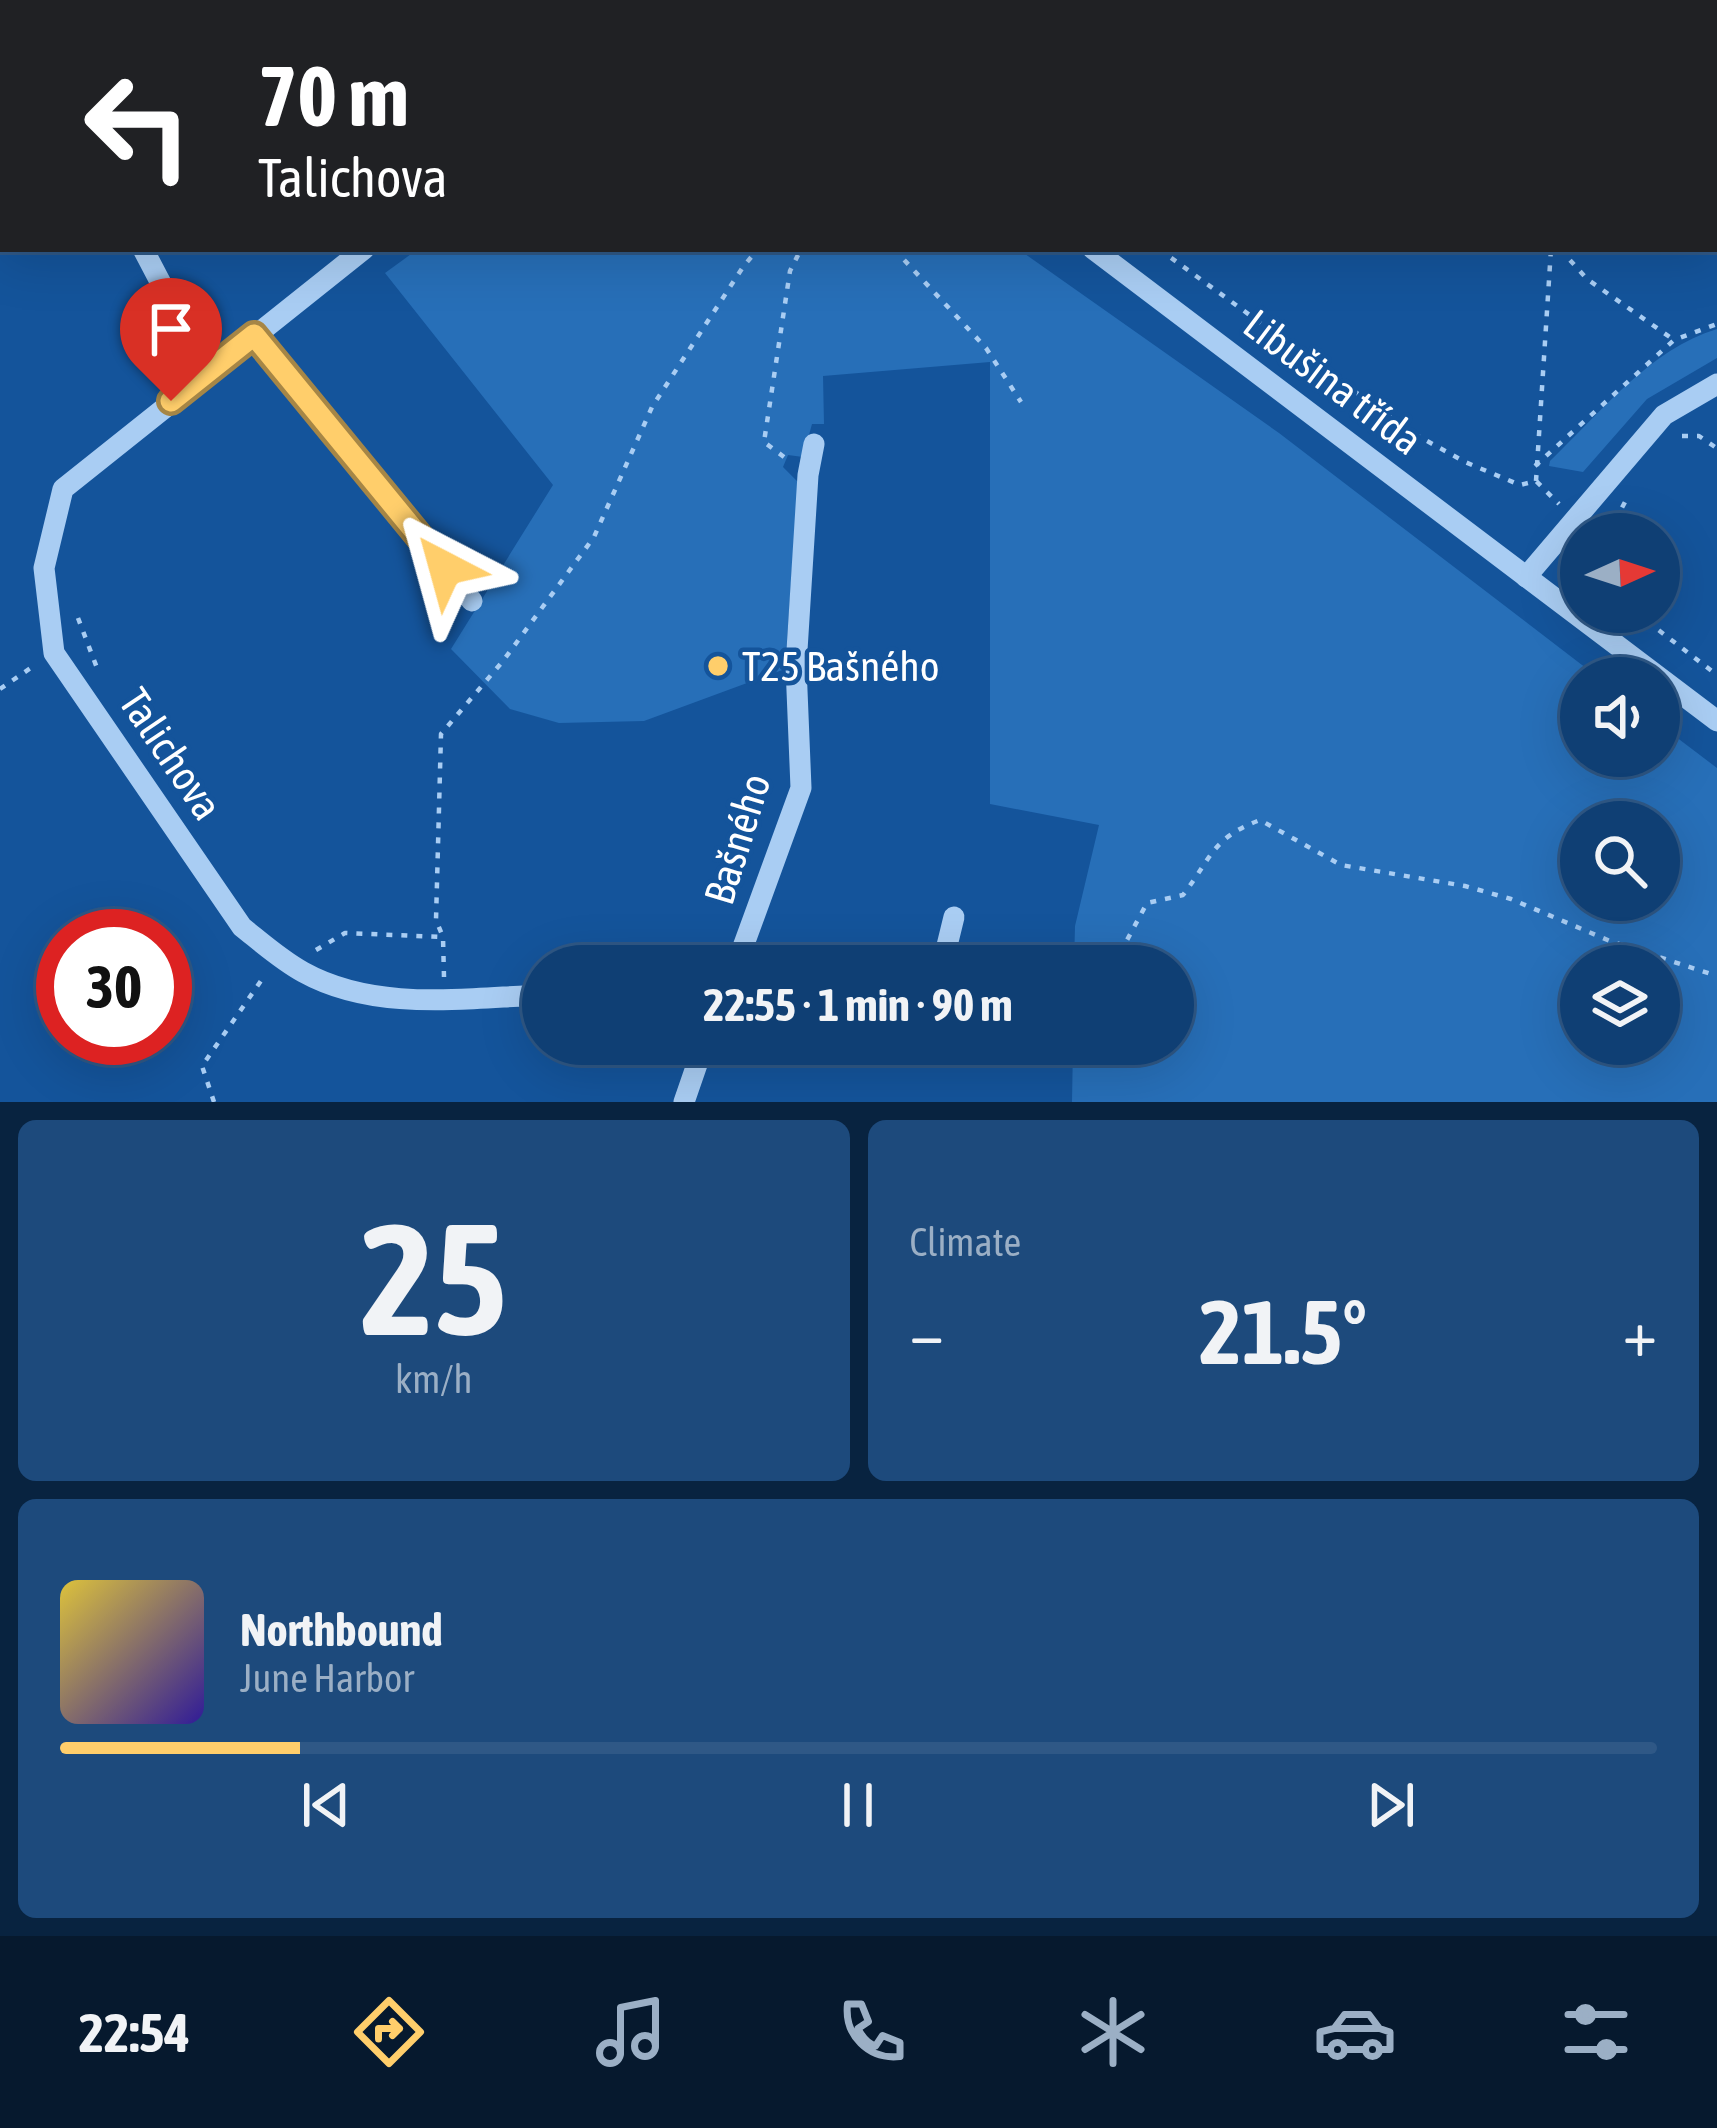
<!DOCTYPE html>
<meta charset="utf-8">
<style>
body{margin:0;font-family:"Asap Condensed",sans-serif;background:#1d4a7c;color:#f1f3f6;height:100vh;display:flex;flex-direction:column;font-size:45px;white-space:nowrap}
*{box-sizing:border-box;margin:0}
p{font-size:39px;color:#9bafc5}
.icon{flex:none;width:66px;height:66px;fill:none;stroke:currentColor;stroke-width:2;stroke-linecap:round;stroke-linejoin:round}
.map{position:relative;height:1102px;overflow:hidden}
.sheet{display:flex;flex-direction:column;gap:18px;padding:18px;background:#082340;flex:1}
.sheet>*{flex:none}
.top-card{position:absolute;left:0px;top:0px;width:1719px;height:252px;box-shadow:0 12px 48px #0002,0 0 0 3px #2f5886;background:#202124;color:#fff;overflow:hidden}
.needle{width:78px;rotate:87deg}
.buttons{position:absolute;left:1560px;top:513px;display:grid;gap:24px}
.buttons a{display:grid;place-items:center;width:120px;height:120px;border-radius:50%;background:#0f3f74;box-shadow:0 12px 48px #0002,0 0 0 3px #2f5886;font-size:60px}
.speed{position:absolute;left:36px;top:909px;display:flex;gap:24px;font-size:60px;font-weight:700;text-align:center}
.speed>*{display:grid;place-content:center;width:156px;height:156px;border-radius:50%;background:#0f3f74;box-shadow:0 12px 48px #0002,0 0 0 3px #2f5886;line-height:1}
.speed .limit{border:18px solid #d22;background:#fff;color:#111}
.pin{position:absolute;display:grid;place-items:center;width:102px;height:102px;color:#fff;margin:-123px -51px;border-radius:50% 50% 50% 0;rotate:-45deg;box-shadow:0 0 12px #0007}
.pin .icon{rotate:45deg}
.me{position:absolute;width:132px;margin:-66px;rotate:321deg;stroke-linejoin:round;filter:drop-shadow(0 0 9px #0008)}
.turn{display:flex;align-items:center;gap:42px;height:252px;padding:0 60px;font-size:54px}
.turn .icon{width:156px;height:156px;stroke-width:2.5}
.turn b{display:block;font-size:84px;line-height:102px}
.big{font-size:90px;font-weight:700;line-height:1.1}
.sheet .tile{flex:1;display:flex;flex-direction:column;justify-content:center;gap:18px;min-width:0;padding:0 42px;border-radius:18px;background:#1d4a7c}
.sheet .dial{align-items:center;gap:0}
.dial b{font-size:156px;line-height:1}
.song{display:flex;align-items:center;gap:36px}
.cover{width:144px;height:144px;border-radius:18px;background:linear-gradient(135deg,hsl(50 70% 55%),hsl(250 70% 35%))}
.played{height:12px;border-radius:6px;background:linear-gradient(90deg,#ffce6b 15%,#2f5886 15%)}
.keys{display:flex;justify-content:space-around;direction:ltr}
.heat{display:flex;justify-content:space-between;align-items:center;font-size:66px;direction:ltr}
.sheet .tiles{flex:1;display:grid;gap:18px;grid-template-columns:1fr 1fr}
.tile:last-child{grid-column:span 2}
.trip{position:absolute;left:522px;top:945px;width:672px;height:120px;border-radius:60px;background:#0f3f74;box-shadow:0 12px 48px #0002,0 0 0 3px #2f5886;font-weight:700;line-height:120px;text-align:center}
.tab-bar{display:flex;height:192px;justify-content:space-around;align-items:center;background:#06192e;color:#9bafc5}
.tab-bar .icon{width:84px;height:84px}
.tab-bar .active{color:#ffce6b}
.tab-bar b{font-size:54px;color:#f1f3f6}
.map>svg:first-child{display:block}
.green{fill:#276fb8;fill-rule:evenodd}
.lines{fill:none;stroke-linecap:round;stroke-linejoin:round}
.path{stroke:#a9cdf3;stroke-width:4.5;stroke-dasharray:6 9;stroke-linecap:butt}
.minor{stroke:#a9cdf3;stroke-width:21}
.route-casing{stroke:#a68646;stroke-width:30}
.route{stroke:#ffce6b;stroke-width:21}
.poi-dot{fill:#ffce6b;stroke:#14549b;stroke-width:4.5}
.labels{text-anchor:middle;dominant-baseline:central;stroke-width:9;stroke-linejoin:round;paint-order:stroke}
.street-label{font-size:42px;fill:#fff;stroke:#14549b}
.poi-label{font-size:42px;fill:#fff;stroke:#14549b;text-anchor:start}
</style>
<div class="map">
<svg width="1717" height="1102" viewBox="0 0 1717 1102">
<rect width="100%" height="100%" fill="#14549b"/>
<!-- green -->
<g class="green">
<path d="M418,249h600l261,184 320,245h-18v78h78v-32l58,44v334h-645l1,-58h100v-78h-99l1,-40 24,-101 -109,-21v-442l-167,14 1,48h-12l-9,33 -15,-2 -5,12 15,15 -13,187 -141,52 -85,2 -49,-14 -59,-60 102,-164 -168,-212zM1581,822h78v78h-78zM1581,966h78v78h-78z"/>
<path d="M1717,329v29l-70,41 -64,73 -34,-6 1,-5c50,-48 100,-112 167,-132z"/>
</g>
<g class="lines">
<!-- path -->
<g class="path">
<polyline points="1271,0 1274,3"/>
<polyline points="875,3 876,0"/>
<polyline points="1048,3 1050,0"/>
<polyline points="1282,3 1284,0"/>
<polyline points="1339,3 1339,0"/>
<polyline points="0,75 3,73"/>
<polyline points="894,249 986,348 1021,402"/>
<polyline points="1159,249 1409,431 1465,462 1520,485 1536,481 1559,504"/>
<polyline points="1560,249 1587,279 1674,340"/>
<polyline points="1682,436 1699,436 1715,447 1712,452"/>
<polyline points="784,457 764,442 790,271 801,249"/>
<polyline points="1535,466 1674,340 1717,324"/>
<polyline points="1536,481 1551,249"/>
<polyline points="1608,534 1625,502"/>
<polyline points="1635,612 1717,675"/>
<polyline points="78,618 97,668"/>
<polyline points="0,689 35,665"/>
<polyline points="316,950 345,933 443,937"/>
<path d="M1113,966l34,-63 36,-8c29,-38 29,-57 77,-75l81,45 124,21 46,13 99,42 107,35"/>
<polyline points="444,977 443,937 436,920 441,734 503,661 594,537 652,407 743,267 758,249"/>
<polyline points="214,1102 202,1066 265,975"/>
</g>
<!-- minor -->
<g class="minor">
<polyline points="186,0 188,3"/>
<polyline points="743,0 748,3"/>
<polyline points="1481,0 1482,3"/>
<polyline points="1678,0 1717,3"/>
<polyline points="489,3 490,0"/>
<polyline points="1526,3 1632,0"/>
<polyline points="143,249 207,371"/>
<path d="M364,249l-301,240 -19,79 10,85 188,274c20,16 39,33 61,45 72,40 161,26 240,23"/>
<polyline points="1093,249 1717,721"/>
<polyline points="254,335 472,601"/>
<polyline points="1526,577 1664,415 1717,384"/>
<polyline points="736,966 801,788 796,666 808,475 814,444"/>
<polyline points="942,966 954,917"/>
<polyline points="684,1102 704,1044"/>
</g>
</g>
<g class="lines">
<!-- route casing -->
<g class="route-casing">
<polyline id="route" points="171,401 254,335 445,568"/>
</g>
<!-- route -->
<use href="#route" class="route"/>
</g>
<!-- markers -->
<circle class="poi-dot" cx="718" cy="666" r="12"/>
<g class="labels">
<!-- street labels -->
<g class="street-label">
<text transform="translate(1333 382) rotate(37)">Libušina třída</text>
<text transform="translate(171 754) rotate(56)">Talichova</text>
<text transform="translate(737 839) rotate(-73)">Bašného</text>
</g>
<!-- poi labels -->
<g class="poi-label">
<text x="742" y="666">T25 Bašného</text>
</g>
</g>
</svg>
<div class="buttons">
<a><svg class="needle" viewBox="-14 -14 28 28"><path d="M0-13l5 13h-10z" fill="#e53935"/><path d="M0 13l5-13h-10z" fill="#9bafc5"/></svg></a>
<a><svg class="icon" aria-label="sound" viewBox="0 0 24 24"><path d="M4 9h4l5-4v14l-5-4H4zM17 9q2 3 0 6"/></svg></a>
<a><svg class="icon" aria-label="search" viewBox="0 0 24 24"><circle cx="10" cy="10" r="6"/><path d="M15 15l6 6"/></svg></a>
<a><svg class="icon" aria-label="layers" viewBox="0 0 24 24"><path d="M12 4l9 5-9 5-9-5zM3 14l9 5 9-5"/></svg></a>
</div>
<div class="speed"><div class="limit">30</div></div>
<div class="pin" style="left:171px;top:401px;background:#d93025"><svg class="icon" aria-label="arrive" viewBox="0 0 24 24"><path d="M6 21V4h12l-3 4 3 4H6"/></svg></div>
<svg class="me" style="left:445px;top:568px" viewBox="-20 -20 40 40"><path d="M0-17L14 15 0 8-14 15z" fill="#ffce6b" stroke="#fff" stroke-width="4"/></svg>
<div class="trip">22:55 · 1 min · 90 m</div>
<div class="top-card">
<div class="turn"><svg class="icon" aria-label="left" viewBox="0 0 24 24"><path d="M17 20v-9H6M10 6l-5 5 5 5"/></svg><div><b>70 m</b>Talichova</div></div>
</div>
</div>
<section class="sheet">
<div class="tiles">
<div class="tile dial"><b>25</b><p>km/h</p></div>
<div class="tile"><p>Climate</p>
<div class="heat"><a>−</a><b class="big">21.5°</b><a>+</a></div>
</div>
<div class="tile">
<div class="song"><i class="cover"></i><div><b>Northbound</b><p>June Harbor</p></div></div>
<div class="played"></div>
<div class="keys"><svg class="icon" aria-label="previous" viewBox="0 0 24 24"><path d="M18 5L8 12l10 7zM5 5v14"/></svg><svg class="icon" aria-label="pause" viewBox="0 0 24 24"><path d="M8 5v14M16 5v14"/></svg><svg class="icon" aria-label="next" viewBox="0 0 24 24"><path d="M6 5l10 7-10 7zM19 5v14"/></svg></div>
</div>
</div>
</section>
<nav class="tab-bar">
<b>22:54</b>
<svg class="icon active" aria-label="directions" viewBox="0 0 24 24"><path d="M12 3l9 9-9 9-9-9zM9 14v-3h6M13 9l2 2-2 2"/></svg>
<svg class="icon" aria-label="music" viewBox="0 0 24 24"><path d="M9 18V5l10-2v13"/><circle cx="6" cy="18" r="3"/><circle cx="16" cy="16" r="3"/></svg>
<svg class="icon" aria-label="phone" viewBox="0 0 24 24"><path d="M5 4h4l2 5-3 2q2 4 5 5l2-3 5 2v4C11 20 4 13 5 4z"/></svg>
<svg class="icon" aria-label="climate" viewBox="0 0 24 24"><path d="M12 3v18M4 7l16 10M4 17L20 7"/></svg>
<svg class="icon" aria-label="car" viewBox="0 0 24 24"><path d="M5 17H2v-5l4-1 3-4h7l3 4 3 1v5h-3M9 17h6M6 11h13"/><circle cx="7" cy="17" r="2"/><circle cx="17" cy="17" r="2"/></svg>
<svg class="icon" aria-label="filters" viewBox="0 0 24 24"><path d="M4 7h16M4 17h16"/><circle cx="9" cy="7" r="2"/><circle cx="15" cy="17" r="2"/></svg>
</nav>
